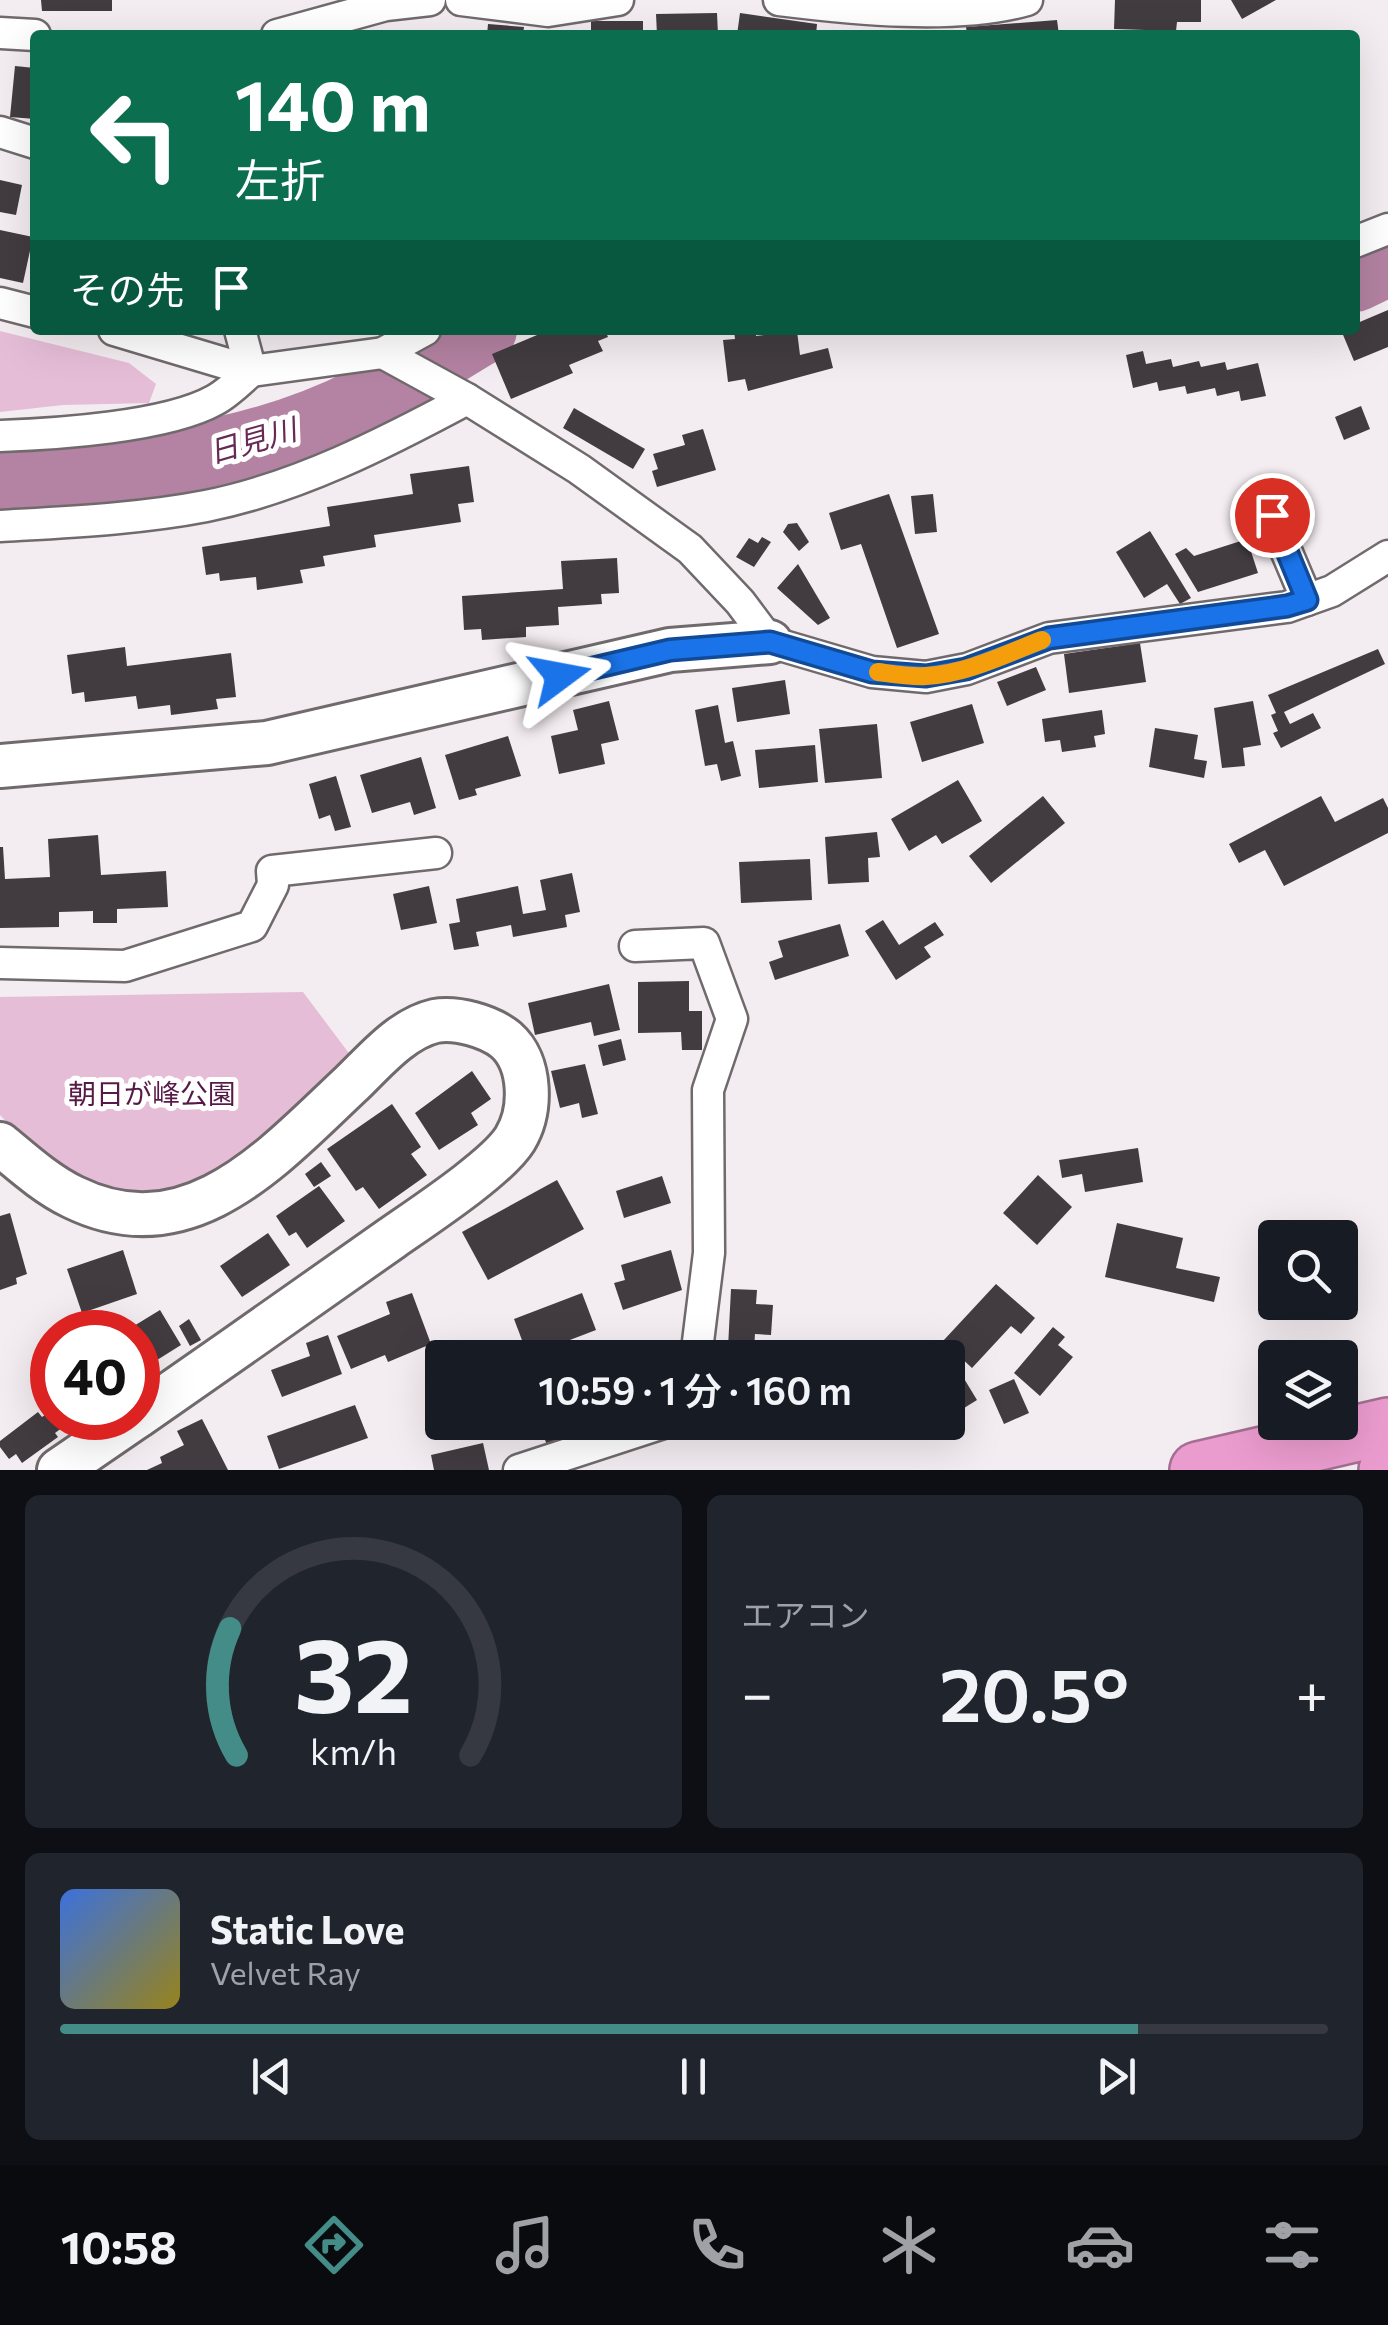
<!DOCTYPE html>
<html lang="ja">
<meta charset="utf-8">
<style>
body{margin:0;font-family:Commissioner,"Noto Sans JP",sans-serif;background:#20242c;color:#f1f3f6;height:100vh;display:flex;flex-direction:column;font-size:38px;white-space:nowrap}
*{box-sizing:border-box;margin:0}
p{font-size:32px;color:#9ea1a6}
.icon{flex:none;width:55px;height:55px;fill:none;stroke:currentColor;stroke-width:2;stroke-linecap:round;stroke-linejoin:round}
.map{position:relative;height:1470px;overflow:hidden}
.sheet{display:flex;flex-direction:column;gap:25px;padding:25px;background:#0d0f14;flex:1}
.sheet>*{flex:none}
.guide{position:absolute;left:30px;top:30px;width:1330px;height:305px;border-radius:10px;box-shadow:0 10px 40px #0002;background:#0b6e4f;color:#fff;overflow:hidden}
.controls{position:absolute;left:1258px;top:1220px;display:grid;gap:20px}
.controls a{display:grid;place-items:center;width:100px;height:100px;border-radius:10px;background:#171b24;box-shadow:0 10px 40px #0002;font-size:50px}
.speed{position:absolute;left:30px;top:1310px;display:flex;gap:20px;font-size:50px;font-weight:700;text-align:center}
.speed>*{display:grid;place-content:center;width:130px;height:130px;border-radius:50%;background:#171b24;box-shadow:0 10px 40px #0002;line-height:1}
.speed .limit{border:15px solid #d22;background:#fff;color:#111}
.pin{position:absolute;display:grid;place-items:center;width:85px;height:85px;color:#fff;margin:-42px;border:5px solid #fff;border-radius:50%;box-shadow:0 2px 10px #0007}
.me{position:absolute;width:110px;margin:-55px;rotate:77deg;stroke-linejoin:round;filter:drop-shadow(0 0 8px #0008)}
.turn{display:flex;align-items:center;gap:35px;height:210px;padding:0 40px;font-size:45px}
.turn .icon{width:130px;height:130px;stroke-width:2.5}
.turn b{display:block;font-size:70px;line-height:85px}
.then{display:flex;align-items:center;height:95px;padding:0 40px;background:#0003;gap:20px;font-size:38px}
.big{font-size:75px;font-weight:600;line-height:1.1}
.sheet .card{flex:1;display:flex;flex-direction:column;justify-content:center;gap:15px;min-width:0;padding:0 35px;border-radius:15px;background:#20242c}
.sheet .dial{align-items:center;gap:0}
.dial svg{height:260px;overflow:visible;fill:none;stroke:#363941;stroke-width:7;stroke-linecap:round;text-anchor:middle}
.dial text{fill:#f1f3f6;stroke:none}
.song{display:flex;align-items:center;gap:30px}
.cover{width:120px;height:120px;border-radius:15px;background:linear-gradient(135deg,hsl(220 70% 55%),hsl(50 70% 35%))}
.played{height:10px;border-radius:5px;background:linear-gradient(90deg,#448c88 85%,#363941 85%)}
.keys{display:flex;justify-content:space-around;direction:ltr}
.heat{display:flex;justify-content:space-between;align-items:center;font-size:55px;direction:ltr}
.sheet .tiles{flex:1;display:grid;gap:25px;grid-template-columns:1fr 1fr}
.card:last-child{grid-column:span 2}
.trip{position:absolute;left:425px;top:1340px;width:540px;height:100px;border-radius:10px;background:#171b24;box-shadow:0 10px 40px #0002;font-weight:600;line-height:100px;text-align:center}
.tab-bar{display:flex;height:160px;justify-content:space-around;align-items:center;background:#090b0e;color:#9ea1a6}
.tab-bar .icon{width:70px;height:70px}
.tab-bar .active{color:#448c88}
.tab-bar b{font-size:45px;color:#f1f3f6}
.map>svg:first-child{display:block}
.green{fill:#e6bdd7}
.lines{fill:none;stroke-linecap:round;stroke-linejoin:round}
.river{stroke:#b482a2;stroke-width:68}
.building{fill:#423c40}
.street-casing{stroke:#706a6d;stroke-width:35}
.secondary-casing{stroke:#706a6d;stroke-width:48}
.highway-casing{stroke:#a46f91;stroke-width:60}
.street{stroke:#fff;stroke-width:30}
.secondary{stroke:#fff;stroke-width:42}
.highway{stroke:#eb9ccf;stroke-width:55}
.route-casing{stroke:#114b97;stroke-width:25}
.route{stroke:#1a73e8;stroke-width:18}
.slow{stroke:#f59e0b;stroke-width:18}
.labels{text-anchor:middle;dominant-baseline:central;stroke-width:10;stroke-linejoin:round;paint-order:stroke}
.park-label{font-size:28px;fill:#571a46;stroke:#fff}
.water-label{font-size:30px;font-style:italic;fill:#672a55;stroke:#fff}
</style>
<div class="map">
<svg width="1388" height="1470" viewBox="0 0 1388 1470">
<rect width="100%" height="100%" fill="#f3ecf0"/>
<!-- green -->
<g class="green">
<polygon points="0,331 129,363 156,384 149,403 63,405 0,412"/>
<polygon points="303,992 351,1056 221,1174 156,1197 97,1189 44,1161 0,1115 0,997"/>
</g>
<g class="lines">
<!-- river -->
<g class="river">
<polyline points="1355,278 1388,262"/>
<path d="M0,477c125,-8 250,-18 364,-76 41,-21 79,-48 119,-71"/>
</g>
</g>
<!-- building -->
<g class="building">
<polygon points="41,0 112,0 112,11 42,11"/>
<polygon points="1115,0 1201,0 1201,22 1177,22 1176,31 1114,29"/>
<polygon points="1231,0 1276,0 1242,19"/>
<polygon points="717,13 718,35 657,35 656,14"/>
<polygon points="740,13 817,24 816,35 737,35"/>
<polygon points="1057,20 1059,35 967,35 966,27"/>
<rect x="591" y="21" width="52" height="14"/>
<polygon points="488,24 524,27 523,35 487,35"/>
<polygon points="15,66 35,68 35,119 10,117"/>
<polygon points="0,180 22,185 16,215 0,212"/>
<polygon points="0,230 33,237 23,283 0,278"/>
<polygon points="1388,310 1388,347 1354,361 1341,330 1355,330 1355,324"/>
<polygon points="549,330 605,330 608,337 598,341 603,351 569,365 573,373 511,399 492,354"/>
<polygon points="734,330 756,330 756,336 797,331 800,355 828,348 833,368 748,391 745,379 728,382 723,340 735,339"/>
<polygon points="1143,351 1146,364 1171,359 1173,367 1199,361 1201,367 1225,362 1227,370 1258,363 1266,396 1241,401 1239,391 1217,396 1215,388 1187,394 1185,386 1159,391 1157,382 1133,388 1126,355"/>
<polygon points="1361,406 1370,429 1344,440 1335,417"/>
<polygon points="574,408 645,449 633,469 563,428"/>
<polygon points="703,429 716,470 657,487 652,471 658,469 653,454 685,445 682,435"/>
<polygon points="469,466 474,502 458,504 461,522 374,535 376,547 323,556 325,566 300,570 303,583 257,590 256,577 220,581 219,573 206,575 202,547 330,526 327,507 413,494 410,474"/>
<polygon points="889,494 939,634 897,648 861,544 841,550 829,513"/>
<polygon points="933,494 937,532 915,534 911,496"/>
<polygon points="797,523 809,542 799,551 783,532 788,524"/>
<polygon points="1150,531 1191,598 1180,604 1167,584 1144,598 1116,552"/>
<polygon points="762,537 771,542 754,567 736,557 749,538 758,543"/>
<polygon points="1247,539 1258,573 1198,592 1175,554 1186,548 1194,556"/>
<polygon points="617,558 619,593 601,594 602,604 558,607 559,625 526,627 526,637 482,640 481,629 464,630 462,596 563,589 561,561"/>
<polygon points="798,564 830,618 818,625 777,588"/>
<polygon points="1140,643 1146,682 1069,693 1064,654"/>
<polygon points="125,647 127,666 231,653 236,697 216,699 218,709 171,715 170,705 138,709 136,696 85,702 84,692 72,694 67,655"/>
<polygon points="1378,649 1385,664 1284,712 1290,724 1313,713 1321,728 1281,748 1273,733 1278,731 1271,715 1276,713 1268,695"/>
<polygon points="1036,667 1046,690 1007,706 997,682"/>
<polygon points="785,680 790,714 737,722 732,688"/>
<polygon points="609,701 619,740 601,744 605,764 559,774 551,736 578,730 573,710"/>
<polygon points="1253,701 1261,745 1243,748 1245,766 1222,768 1214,708"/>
<polygon points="972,704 984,743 922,762 910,722"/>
<polygon points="718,705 725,743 733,741 741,776 721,781 717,764 705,766 695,710"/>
<polygon points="1102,710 1105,734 1094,736 1096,747 1062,752 1060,740 1045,742 1042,719"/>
<polygon points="877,724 882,778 825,783 819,729"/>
<polygon points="1155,728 1198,735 1194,759 1207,761 1204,778 1149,767"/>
<polygon points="508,736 521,776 475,789 477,795 459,800 445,755"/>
<polygon points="815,745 818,782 759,788 755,750"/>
<polygon points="421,757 436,808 414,815 410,802 372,813 360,775"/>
<polygon points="336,776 351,827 335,831 330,815 319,819 309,784"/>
<polygon points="958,780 982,821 942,844 936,835 909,851 891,819"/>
<polygon points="1043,796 1065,823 991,883 969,856"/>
<polygon points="1321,796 1335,822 1383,798 1388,808 1388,833 1284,886 1265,850 1239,863 1229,844"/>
<polygon points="877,832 880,857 868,858 869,882 828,884 825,837"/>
<polygon points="98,835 101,875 166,871 168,907 117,909 117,923 93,923 93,911 59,912 59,927 0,928 0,847 3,847 5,879 50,877 48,839"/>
<polygon points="810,859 812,900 741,903 739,862"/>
<polygon points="572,873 580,912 565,915 567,927 513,937 511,925 476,932 479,946 454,950 449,924 460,922 456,899 518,886 523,914 546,910 540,880"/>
<polygon points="429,886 437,923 401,930 393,894"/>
<polygon points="883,920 899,945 935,922 944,935 924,947 931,957 896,980 865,931"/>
<polygon points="840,924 849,956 775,980 769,962 783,957 778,941"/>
<polygon points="689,981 689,1011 702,1011 702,1050 682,1050 681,1032 638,1033 638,982"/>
<polygon points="609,984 620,1030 594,1036 591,1022 535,1035 528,1003"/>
<polygon points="621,1039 626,1060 603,1066 598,1045"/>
<polygon points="585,1064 598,1114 582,1118 579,1103 560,1108 551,1071"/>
<polygon points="472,1071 491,1099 471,1113 478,1125 439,1150 415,1113"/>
<polygon points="392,1104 421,1147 411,1154 427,1175 379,1209 363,1187 356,1191 327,1149"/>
<polygon points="1138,1148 1143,1182 1085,1192 1082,1174 1062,1178 1059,1160"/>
<polygon points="321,1162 331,1176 314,1187 305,1174"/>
<polygon points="1038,1175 1072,1207 1037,1245 1003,1213"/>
<polygon points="662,1176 671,1203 624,1218 616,1191"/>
<polygon points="557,1180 584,1229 488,1280 462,1232"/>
<polygon points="319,1186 345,1221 307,1248 296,1232 289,1236 276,1216"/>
<polygon points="10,1213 27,1274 16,1278 17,1284 0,1290 0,1216"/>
<polygon points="1117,1223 1183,1238 1176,1268 1220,1277 1214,1302 1105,1277"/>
<polygon points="268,1233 290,1265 242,1297 220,1266"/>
<polygon points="123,1250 137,1294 82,1313 67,1269"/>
<polygon points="671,1250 682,1290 623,1310 614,1283 625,1280 621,1265"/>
<polygon points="996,1284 1035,1318 1021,1334 1011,1326 972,1368 943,1341"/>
<polygon points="731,1289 757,1290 756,1304 773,1305 771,1335 755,1334 754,1349 728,1348"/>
<polygon points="412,1293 431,1344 388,1362 385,1355 351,1369 337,1336 390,1314 386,1302"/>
<polygon points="582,1293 596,1330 528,1356 514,1319"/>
<polygon points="160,1310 181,1345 138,1372 138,1332 124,1332"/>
<polygon points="189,1319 201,1340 190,1346 179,1326"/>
<polygon points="1053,1327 1065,1337 1058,1345 1073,1357 1040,1396 1014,1373"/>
<polygon points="328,1335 342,1374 282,1397 271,1370 310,1356 306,1343"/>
<polygon points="662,1344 666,1358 623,1358 623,1357"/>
<polygon points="948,1370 952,1377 960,1372 977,1400 948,1418"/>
<polygon points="1014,1379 1029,1413 1004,1424 989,1390"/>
<polygon points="355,1405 368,1438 279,1469 267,1436"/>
<polygon points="52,1410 52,1418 57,1418 63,1427 55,1433 58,1437 22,1463 16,1454 9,1459 0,1447 0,1441 38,1412 42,1417"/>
<polygon points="202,1419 228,1470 147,1470 162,1463 160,1457 184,1445 177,1431"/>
<polygon points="538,1422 609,1422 609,1423 547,1445"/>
<polygon points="901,1422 940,1422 919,1434 915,1428 907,1433"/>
<polygon points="483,1443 489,1470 434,1470 431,1455"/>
</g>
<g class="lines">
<!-- street casing -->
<g class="street-casing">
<g id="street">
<polyline points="461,0 548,11 618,0"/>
<path d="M779,0c73,9 177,20 248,0"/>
<polyline points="0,33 35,35"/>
<polyline points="277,35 386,5 430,0"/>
<polyline points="0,132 35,143"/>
<polyline points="1355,242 1388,229"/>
<polyline points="0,303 35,312"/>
<polyline points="114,330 251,371 383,353 425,330"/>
<polyline points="240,330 251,371"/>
<polyline points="383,353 467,399 579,469 690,549 740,602 770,642 872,672 926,677 967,669 1049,638 1287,607 1332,591 1388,556"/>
<path d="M0,436c56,-2 167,-9 215,-36 13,-7 25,-19 36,-29"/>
<polyline points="1271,515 1307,600"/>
<path d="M0,526c68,-4 139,-7 206,-20 91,-18 179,-63 261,-107"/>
<polyline points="635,946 704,943 732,1019 708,1090 709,1253 696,1358"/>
<polyline points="0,963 125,966 252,926 273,885 272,871 436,853"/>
<polyline points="519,1470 666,1422"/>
</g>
</g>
<!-- secondary casing -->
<g class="secondary-casing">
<g id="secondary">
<polyline points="0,766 267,743 670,650 770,642"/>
<path d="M0,1144c23,19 46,40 73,53 116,57 200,-40 278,-113 24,-23 50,-55 84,-63 21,-4 54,5 71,19 26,23 26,71 9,99 -18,29 -93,78 -123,99 -85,60 -169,119 -254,178"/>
<polyline points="59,1470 135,1418"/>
</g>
</g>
<!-- highway casing -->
<g class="highway-casing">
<g id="highway">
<polyline points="1198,1470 1388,1426"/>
<polyline points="1387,1470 1388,1470"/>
</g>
</g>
<!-- street -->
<use href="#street" class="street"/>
<!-- secondary -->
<use href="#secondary" class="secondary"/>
<!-- highway -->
<use href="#highway" class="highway"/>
</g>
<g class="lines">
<!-- route casing -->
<g class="route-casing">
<polyline id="route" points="560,676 670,650 770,642 872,672 926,676 966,669 1049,638 1287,606 1307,600 1272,515"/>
</g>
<!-- route -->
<use href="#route" class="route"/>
<!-- slow -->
<path class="slow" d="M878,672c15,2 33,5 48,4 40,-2 80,-22 116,-36"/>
</g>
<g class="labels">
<!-- park labels -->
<g class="park-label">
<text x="152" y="1093">朝日が峰公園</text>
</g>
<!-- water labels -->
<g class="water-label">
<text transform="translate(252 439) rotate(-16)">日見川</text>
</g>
</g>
</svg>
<div class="controls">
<a><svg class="icon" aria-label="search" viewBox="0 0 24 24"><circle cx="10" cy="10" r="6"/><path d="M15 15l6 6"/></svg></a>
<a><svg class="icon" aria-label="layers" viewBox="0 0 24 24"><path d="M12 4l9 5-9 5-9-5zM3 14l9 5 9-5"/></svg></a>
</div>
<div class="speed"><div class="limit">40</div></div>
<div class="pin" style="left:1272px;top:515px;background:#d93025"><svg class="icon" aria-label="arrive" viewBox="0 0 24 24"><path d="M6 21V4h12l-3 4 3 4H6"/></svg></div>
<svg class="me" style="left:560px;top:676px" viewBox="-20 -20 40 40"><path d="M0-17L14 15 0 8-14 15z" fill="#1a73e8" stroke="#fff" stroke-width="4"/></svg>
<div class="trip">10:59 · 1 分 · 160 m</div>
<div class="guide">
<div class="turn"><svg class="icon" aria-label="left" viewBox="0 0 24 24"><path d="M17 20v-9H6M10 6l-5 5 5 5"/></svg><div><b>140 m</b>左折</div></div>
<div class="then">その先<svg class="icon" aria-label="arrive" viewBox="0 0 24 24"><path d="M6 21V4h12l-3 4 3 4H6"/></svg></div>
</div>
</div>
<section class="sheet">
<div class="tiles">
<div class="card dial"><svg viewBox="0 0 100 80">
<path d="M14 69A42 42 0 1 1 86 69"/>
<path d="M14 69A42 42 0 0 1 12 30" stroke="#448c88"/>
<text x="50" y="56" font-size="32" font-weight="700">32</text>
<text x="50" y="72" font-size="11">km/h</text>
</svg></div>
<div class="card"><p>エアコン</p>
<div class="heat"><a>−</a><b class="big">20.5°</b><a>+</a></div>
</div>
<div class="card">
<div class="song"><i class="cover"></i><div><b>Static Love</b><p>Velvet Ray</p></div></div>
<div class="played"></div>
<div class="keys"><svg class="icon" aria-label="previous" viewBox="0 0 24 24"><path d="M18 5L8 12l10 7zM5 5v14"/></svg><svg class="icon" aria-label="pause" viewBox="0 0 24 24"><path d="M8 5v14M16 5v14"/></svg><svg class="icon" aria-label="next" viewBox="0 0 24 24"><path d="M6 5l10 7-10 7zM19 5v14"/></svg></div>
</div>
</div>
</section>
<nav class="tab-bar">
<b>10:58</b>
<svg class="icon active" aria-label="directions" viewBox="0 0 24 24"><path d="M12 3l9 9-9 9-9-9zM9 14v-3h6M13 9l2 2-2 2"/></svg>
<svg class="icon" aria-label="music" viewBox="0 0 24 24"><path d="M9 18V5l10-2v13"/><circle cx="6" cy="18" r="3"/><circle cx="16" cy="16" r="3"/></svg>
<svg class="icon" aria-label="phone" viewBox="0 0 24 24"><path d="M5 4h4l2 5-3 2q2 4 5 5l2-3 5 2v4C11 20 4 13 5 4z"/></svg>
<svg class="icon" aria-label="climate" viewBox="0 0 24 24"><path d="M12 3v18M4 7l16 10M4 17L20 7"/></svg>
<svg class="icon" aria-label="car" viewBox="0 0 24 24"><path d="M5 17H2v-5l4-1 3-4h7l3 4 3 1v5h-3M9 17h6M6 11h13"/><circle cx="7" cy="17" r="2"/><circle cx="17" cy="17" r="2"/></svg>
<svg class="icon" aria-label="filters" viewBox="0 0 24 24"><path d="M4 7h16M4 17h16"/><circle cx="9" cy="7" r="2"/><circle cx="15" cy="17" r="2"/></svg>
</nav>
